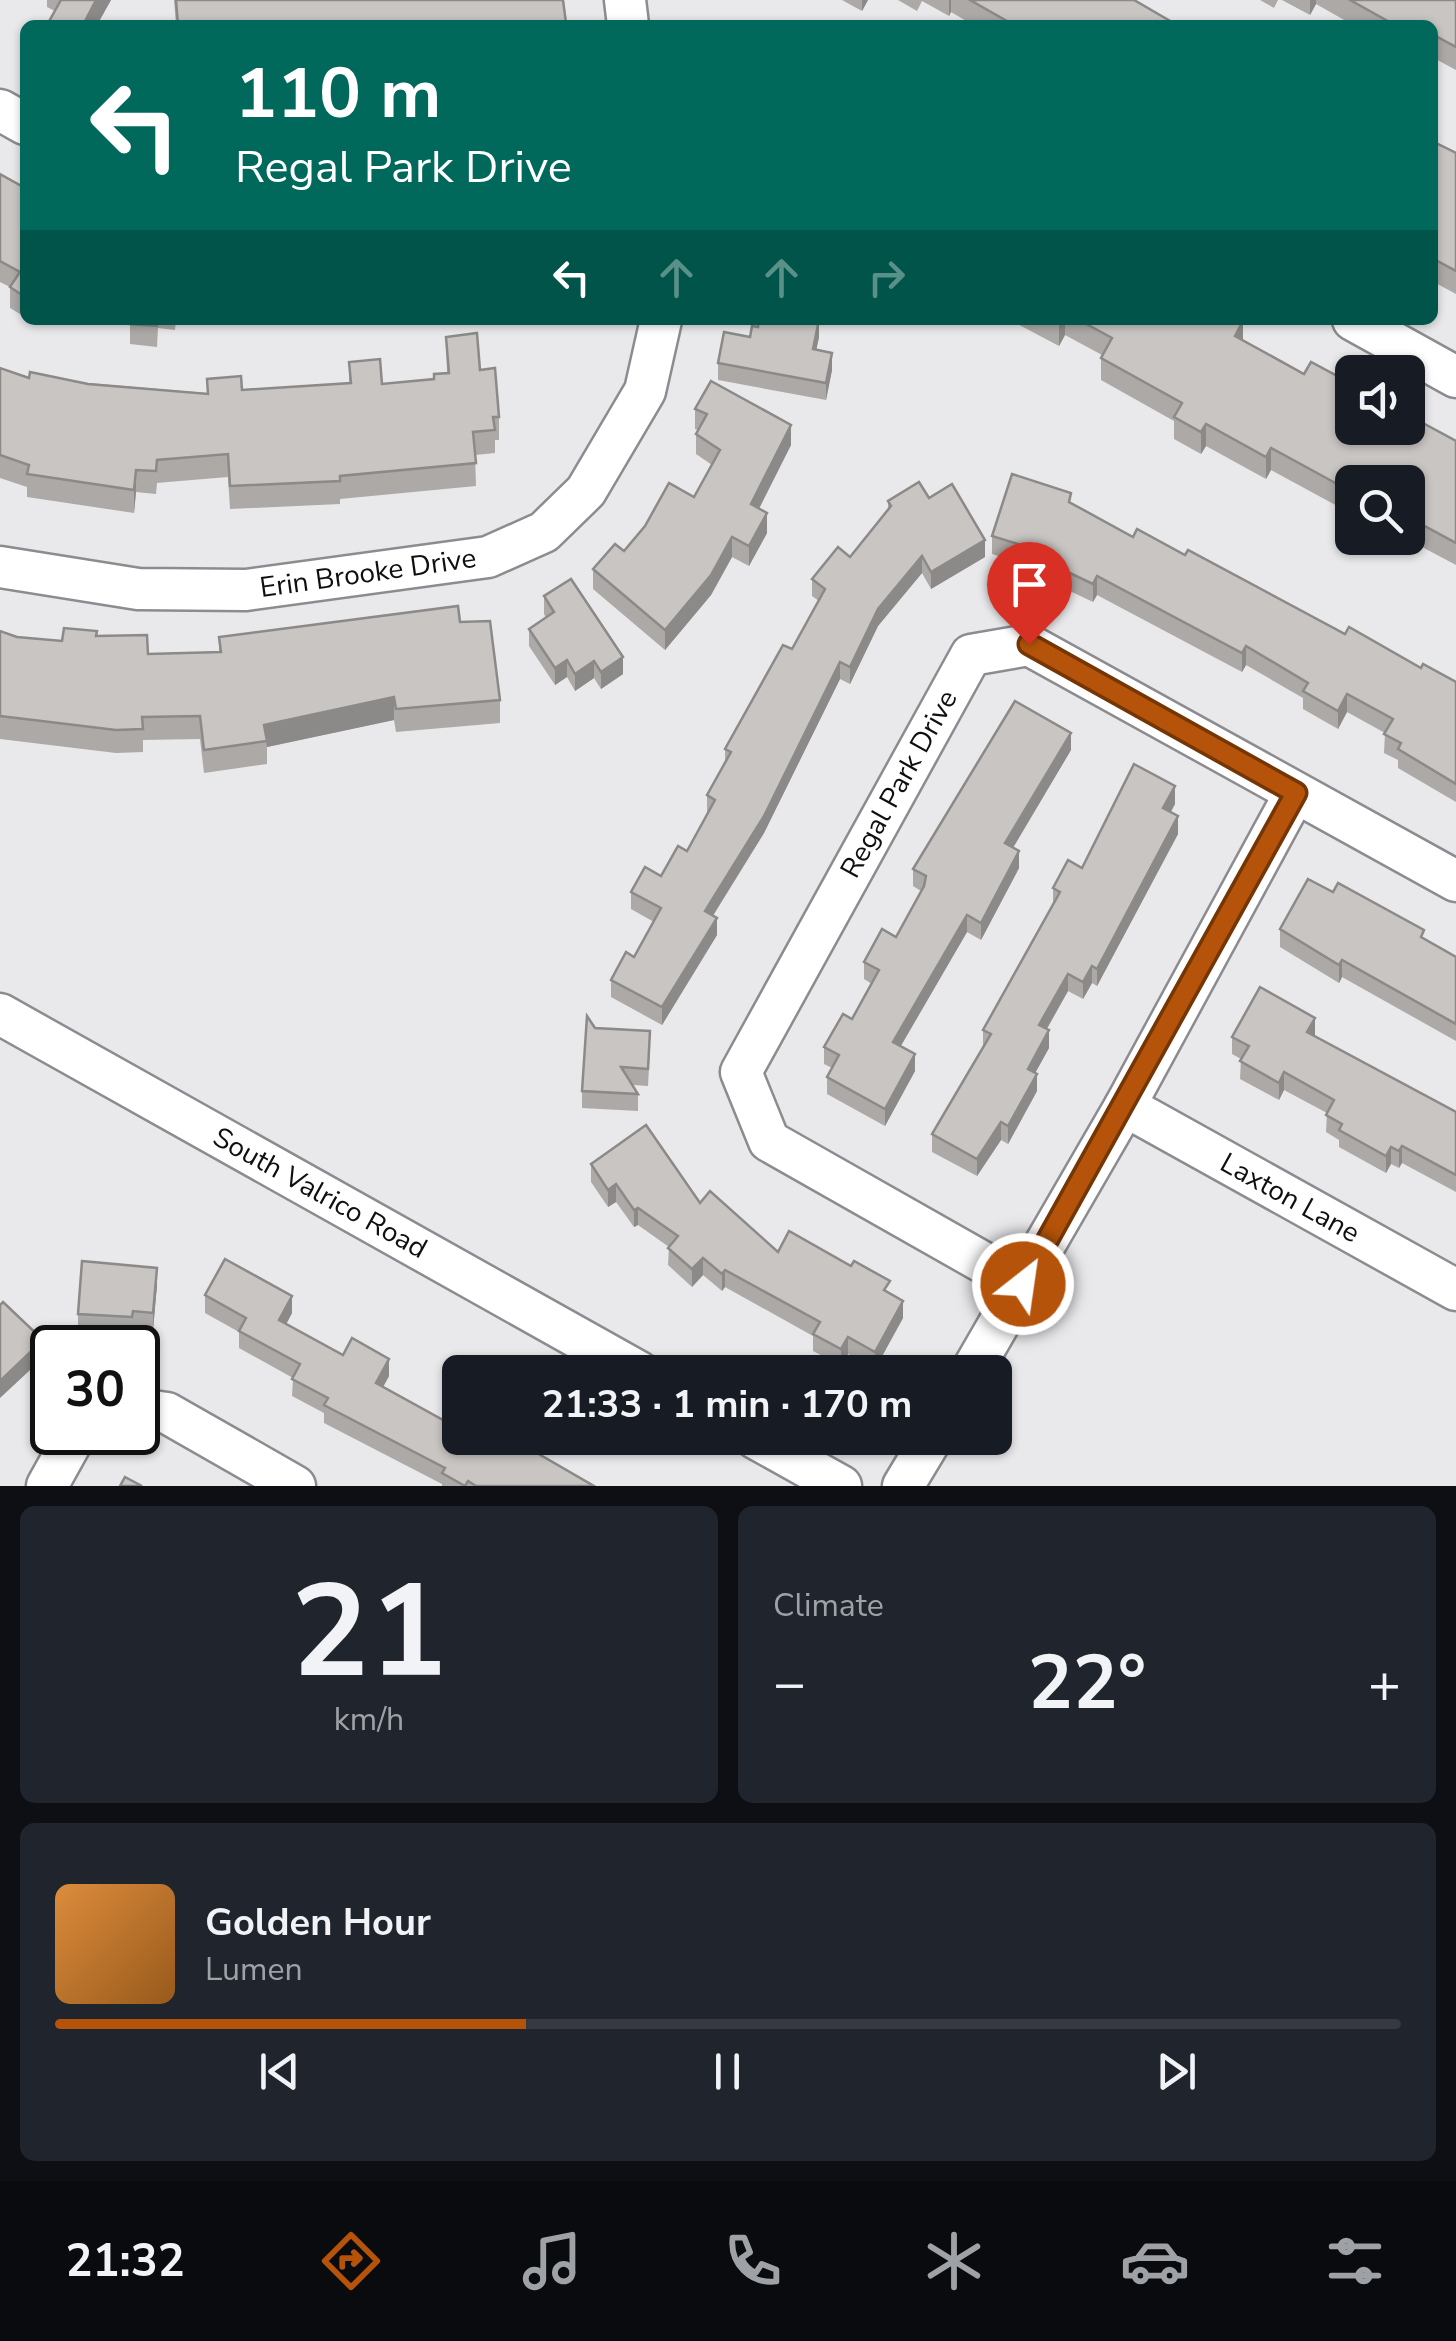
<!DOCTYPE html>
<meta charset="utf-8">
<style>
body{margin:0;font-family:"Nunito Sans",sans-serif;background:#20242c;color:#f1f3f6;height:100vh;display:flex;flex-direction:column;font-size:38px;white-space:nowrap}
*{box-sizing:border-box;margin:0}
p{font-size:32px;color:#9ea1a6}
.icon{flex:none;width:55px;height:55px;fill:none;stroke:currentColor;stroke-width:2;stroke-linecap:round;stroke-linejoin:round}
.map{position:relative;height:1486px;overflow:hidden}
.sheet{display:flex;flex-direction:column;gap:20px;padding:20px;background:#0d0f14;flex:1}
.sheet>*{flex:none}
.hud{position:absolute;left:20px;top:20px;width:1418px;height:305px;border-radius:15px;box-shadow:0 2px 8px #0004;background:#00695c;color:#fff;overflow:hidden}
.controls{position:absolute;left:1335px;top:355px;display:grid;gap:20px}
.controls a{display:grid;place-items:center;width:90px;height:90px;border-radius:15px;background:#171b24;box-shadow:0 2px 8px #0004;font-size:50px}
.speed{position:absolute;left:30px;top:1325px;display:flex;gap:20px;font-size:50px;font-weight:700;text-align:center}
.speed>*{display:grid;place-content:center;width:130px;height:130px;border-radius:50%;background:#171b24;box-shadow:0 2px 8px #0004;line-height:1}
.speed .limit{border:5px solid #111;border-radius:15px;background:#fff;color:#111}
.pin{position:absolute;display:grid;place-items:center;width:85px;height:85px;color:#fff;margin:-102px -42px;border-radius:50% 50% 50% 0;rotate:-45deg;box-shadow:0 0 10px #0007}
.pin .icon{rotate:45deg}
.me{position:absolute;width:110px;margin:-55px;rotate:30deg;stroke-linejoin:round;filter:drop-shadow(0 0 8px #0008)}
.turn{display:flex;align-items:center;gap:35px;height:210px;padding:0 50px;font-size:45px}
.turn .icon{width:130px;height:130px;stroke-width:2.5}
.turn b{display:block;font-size:70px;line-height:85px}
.lanes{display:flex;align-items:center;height:95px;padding:0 50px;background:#0003;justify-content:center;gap:50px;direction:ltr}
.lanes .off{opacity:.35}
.big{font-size:75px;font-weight:700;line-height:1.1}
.sheet .widget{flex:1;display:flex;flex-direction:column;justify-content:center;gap:15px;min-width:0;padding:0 35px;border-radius:15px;background:#20242c}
.sheet .dial{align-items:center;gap:0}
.dial b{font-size:130px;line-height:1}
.song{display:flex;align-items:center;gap:30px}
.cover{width:120px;height:120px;border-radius:15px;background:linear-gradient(135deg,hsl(30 70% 55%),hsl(30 70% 35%))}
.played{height:10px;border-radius:5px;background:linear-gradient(90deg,#b45309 35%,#363941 35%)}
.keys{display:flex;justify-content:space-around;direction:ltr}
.heat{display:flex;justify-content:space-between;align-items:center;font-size:55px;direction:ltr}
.sheet .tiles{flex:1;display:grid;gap:20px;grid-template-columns:1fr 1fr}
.widget:last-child{grid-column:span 2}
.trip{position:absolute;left:442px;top:1355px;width:570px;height:100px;border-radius:15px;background:#171b24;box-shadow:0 2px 8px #0004;font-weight:700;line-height:100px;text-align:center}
.menu{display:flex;height:160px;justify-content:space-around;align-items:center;background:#090b0e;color:#9ea1a6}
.menu .icon{width:70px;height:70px}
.menu .selected{color:#b45309}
.menu b{font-size:45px;color:#f1f3f6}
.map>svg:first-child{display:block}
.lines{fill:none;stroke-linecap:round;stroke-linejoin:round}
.minor-casing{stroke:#8c8b8f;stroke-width:45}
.minor{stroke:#fff;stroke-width:40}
.wall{fill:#aca9a7}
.shaded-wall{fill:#8c8a88}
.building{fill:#c8c5c2;stroke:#8c8a88;stroke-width:2.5}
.route-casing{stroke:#753606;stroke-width:25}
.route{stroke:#b45309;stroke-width:18}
.labels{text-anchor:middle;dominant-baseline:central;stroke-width:10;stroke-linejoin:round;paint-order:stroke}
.street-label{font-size:28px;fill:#0f0f10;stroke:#fff}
</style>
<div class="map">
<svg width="1456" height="1486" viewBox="0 0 1456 1486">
<rect width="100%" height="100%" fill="#e9e9ec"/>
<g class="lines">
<!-- minor casing -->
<g class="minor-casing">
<g id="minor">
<polyline points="625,0 628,25"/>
<polyline points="0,110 25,124"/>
<polyline points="1353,320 1456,377"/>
<polyline points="0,567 138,589 246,590 488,557 544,532 586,491 645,391 661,320"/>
<polyline points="0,1014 639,1372"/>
<polyline points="1125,1106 1456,1290"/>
<polyline points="1023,1285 769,1141 741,1072 971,655 1029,645 1456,881"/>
<polyline points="971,1372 1125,1106 1295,793"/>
<polyline points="138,1409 167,1413 295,1486"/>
<polyline points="755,1438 841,1486"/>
<polyline points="47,1486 77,1432"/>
<polyline points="903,1486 932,1438"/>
</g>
</g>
<!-- minor -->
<use href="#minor" class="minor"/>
</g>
<!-- wall -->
<g class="wall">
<polygon points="47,0 111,0 97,25 47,25 55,11 47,7"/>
<polygon points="174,0 563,0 566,25 176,25"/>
<polygon points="842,0 868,0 862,11"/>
<polygon points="898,0 1134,0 1177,25 973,25 951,12 949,16 922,1 917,11"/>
<polygon points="1260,0 1278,0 1274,8"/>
<polygon points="1282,0 1456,0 1456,70 1432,57 1432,25 1353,25 1316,4 1310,15"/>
<polygon points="1432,141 1456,153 1456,294 1432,281"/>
<polygon points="0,174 25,188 25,317 10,308 10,287 0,282"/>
<polygon points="113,320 176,320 175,330 158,328 157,347 130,344 130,325 113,324"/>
<polygon points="1010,320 1242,320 1243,341 1304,374 1456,441 1456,565 1405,538 1408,538 1408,482 1352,482 1352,514 1271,470 1266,479 1206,446 1201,454 1174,439 1174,421 1101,380 1101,358 1102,355 1065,335 1059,346"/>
<polygon points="446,337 480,370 499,417 499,440 495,440 495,453 475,455 476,486 340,499 340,504 230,509 228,477 168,482 157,483 156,494 136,492 134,513 27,497 27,487 0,478 0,368 29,378 207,393 207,379 242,390 349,383 349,362 382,384 434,379 447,373"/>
<polygon points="750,337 819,337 816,349 832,370 826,400 718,380 718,363"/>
<polygon points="695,409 791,445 759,509 767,533 749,566 732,557 711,595 665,650 593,589 593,569 624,551 694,497 712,465 696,454 696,434 698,430 695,429"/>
<polygon points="929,498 985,557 931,589 922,573 878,626 850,684 840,679 764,833 713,916 717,935 662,1025 611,997 611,980 634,957 654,922 631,909 631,892 661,876 687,851 707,813 707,795 725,763 725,749 792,649 819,601 812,596 812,579 850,557 888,510 888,501"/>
<polygon points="1071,503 1133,537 1185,555 1345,634 1456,682 1456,802 1398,768 1398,760 1384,753 1385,733 1347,712 1338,729 1303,709 1303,698 1246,665 1242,672 1097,595 1093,602 1032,573 1032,567 992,554 992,536"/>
<polygon points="544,596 623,674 601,689 594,678 575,691 567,677 555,685 529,646 529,629 546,618 544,614"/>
<polygon points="460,622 500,700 500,723 396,732 394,720 267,747 267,764 204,773 200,739 143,740 143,752 116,753 0,739 0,631 17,637 62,641 97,636 148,654 219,652 219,637"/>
<polygon points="1071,750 1013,848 1019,868 981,940 967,932 901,1046 915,1071 885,1126 827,1094 827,1077 832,1068 824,1064 824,1047 852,1019 872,984 864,979 864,962 896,937 921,891 913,886 913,869"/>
<polygon points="1175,804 1171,812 1178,834 1097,986 1092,983 1083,999 1068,991 1047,1029 1049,1048 1035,1073 1037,1091 1008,1144 1001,1140 977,1176 932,1152 932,1134 983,1047 983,1030 1053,904 1053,888"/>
<polygon points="1280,929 1424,939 1456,957 1456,1041 1342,977 1339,983 1280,947"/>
<polygon points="595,1028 650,1048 648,1086 633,1085 638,1094 638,1111 582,1108 582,1091"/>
<polygon points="1314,1036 1456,1112 1456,1192 1402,1163 1399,1168 1391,1164 1386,1173 1339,1147 1339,1140 1326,1132 1327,1113 1284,1090 1279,1100 1240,1079 1241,1059 1232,1054 1232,1037"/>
<polygon points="591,1164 700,1203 778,1252 890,1293 903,1318 875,1369 848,1354 841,1366 813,1351 813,1336 725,1287 722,1291 703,1275 692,1287 668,1265 669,1247 638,1225 634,1227 616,1202 608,1207 591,1182"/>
<polygon points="157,1285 153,1330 133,1328 132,1335 78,1331 78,1314"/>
<polygon points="205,1295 292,1313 286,1324 343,1355 389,1376 383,1387 445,1421 594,1486 442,1486 442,1484 324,1423 324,1413 292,1396 293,1378 239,1348 239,1332 205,1313"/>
</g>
<!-- shaded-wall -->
<g class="shaded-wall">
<polygon points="96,0 111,0 97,25 83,25"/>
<polygon points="862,0 868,0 862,11"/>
<polygon points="949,0 951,0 951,12 949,16"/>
<polygon points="1310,0 1316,0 1316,4 1310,15"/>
<polygon points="819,320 819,337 813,366 813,349"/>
<polygon points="1061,320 1065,320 1065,335 1059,346 1059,324"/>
<polygon points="1243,321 1243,343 1235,336"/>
<polygon points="832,353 832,370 826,400 826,383"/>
<polygon points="1206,424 1206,446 1201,454 1201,432"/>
<polygon points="791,425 791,445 751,524 751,504"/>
<polygon points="1271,448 1271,470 1266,479 1266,457"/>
<polygon points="136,470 136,492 134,513 134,490"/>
<polygon points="767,513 767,533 749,566 749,546"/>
<polygon points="732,537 732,557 711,595 665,650 665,630"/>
<polygon points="985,540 985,557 931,589 931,572"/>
<polygon points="922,556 922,573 878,626 850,684 850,667 878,609"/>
<polygon points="1097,576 1097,595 1093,602 1093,584"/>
<polygon points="1246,646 1246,665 1242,672 1242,653"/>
<polygon points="623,657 623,674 601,689 601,672"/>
<polygon points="567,660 567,677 555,685 555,668"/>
<polygon points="594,661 594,678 575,691 575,674"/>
<polygon points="840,662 840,679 764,833 705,928 705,911"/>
<polygon points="1347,694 1347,712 1338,729 1338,711"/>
<polygon points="394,697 394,720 267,747 264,725"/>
<polygon points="1071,733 1071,750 1005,861 1005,843"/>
<polygon points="1175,786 1175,804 1163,825 1163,808"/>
<polygon points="1178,816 1178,834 1097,986 1097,969"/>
<polygon points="1019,851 1019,868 981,940 981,923"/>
<polygon points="967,915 967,932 893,1059 893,1042"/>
<polygon points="717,918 717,935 662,1025 662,1007"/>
<polygon points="1342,960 1342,977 1339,983 1339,965"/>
<polygon points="1092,966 1092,983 1083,999 1083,982"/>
<polygon points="1068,974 1068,991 1039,1042 1039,1025"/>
<polygon points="1315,1018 1315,1035 1307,1049 1307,1032"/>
<polygon points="1049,1030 1049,1048 1028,1086 1028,1069"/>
<polygon points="915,1054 915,1071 885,1126 885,1109"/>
<polygon points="1284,1072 1284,1090 1279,1100 1279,1083"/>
<polygon points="1037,1074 1037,1091 1008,1144 1008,1126"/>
<polygon points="1001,1122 1001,1140 977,1176 977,1159"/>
<polygon points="1402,1146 1402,1163 1399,1168 1399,1151"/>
<polygon points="1391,1147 1391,1164 1386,1173 1386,1156"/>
<polygon points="616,1184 616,1202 608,1207 608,1190"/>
<polygon points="638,1208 638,1225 634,1227 634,1210"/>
<polygon points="703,1258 703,1275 692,1287 692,1269"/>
<polygon points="157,1268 157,1285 153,1330 153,1313"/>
<polygon points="725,1270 725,1287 722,1291 722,1274"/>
<polygon points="292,1296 292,1313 279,1338 279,1320"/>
<polygon points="903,1301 903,1318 875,1369 875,1352"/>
<polygon points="848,1337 848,1354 841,1366 841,1349"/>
<polygon points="43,1340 43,1358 0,1398 0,1381"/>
<polygon points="389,1359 389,1376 376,1400 376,1383"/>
</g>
<!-- building -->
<g class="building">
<polygon points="61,0 96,0 83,25 47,25"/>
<polygon points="176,0 563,0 566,23 546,25 178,25"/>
<polygon points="970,0 1134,0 1177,25 1014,25"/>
<polygon points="1350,0 1456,0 1456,47 1432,34 1432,25 1395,25"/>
<polygon points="1432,141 1456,153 1456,271 1432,258"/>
<polygon points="0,174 25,188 25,297 10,287 20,272 0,261"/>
<polygon points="130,320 157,320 157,326 130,324"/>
<polygon points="759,320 819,320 813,349 832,353 826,383 718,363 724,332 750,337 752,326 758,327"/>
<polygon points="1079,320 1242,320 1243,321 1235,336 1304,374 1311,362 1352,384 1352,428 1408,428 1408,415 1456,441 1456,543 1408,517 1408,482 1352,482 1352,492 1271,448 1266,457 1206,424 1201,432 1174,417 1182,403 1101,358 1112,338"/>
<polygon points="477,333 480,370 495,368 499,417 493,417 495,430 473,432 476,463 340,476 340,481 230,486 228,454 168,459 157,460 156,471 136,470 134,490 27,474 29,465 0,455 0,368 29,378 30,372 88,384 208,394 207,379 241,376 242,390 351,383 349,362 380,359 382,384 434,379 434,374 449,373 446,337"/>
<polygon points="711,381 791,425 751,504 767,513 749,546 732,537 711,575 665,630 593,569 615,544 624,551 645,526 669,483 694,497 720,450 696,434 707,414 695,409"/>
<polygon points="1012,474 1071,493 1069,502 1133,537 1137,529 1185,555 1188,550 1345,634 1349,627 1421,668 1423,664 1456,682 1456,784 1398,749 1401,743 1384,734 1393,719 1347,694 1338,711 1303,691 1308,683 1246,646 1242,653 1097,576 1093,584 1032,555 1034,549 992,536"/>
<polygon points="919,482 929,498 952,484 985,540 931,572 922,556 878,609 850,667 840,662 764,816 705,911 717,918 662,1007 611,980 626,952 634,957 661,908 631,892 645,867 661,876 678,846 687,851 715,800 707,795 731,752 725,749 783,645 792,649 825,589 812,579 838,547 850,557 891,506 888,501"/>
<polygon points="571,579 623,657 601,672 594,661 575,674 567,660 555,668 529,629 554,612 544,596"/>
<polygon points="458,606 460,622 490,621 500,700 396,709 394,697 264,725 267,741 204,750 200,716 142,717 143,729 116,730 0,716 0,631 17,637 62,641 64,628 97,631 96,636 147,635 148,654 221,652 219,637"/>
<polygon points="1015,701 1071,733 1005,843 1019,851 981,923 967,915 893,1042 915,1054 885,1109 827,1077 839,1055 824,1047 843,1014 852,1019 879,970 864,962 882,929 896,937 924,886 926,876 913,869"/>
<polygon points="1134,764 1175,786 1163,808 1178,816 1097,969 1092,966 1083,982 1068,974 1039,1025 1049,1030 1028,1069 1037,1074 1008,1126 1001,1122 977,1159 932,1134 991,1034 983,1030 1060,892 1053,888 1068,860 1082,868"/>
<polygon points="1308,879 1333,892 1338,883 1424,930 1421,937 1456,957 1456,1024 1342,960 1339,965 1280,929"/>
<polygon points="1260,987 1315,1018 1307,1032 1456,1112 1456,1175 1402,1146 1399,1151 1391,1147 1386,1156 1339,1130 1342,1124 1326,1115 1334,1100 1284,1072 1279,1083 1240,1061 1249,1046 1232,1037"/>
<polygon points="587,1016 595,1028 650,1031 648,1069 621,1067 638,1094 582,1091"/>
<polygon points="646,1125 700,1203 710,1191 778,1252 789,1231 851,1266 854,1261 890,1281 884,1290 903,1301 875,1352 848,1337 841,1349 813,1334 820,1322 725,1270 722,1274 703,1258 692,1269 668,1248 678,1236 638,1208 634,1210 616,1184 608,1190 591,1164"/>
<polygon points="225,1259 292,1296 279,1320 343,1355 352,1338 389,1359 376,1383 445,1421 454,1405 460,1408 460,1438 511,1438 594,1486 476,1486 468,1481 465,1486 442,1473 445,1468 324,1405 328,1398 292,1379 300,1364 239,1331 246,1318 205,1295"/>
<polygon points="82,1261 157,1268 153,1313 133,1311 132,1317 78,1314"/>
<polygon points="3,1302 43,1340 0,1381 0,1305"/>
<polygon points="125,1477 142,1486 120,1486"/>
</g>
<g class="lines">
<!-- route casing -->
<g class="route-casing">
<polyline id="route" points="1023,1284 1296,793 1029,644"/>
</g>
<!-- route -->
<use href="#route" class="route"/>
</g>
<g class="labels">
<!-- street labels -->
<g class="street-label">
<text transform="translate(368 573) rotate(-8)">Erin Brooke Drive</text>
<text transform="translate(899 784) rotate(-61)">Regal Park Drive</text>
<text transform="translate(320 1193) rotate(29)">South Valrico Road</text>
<text transform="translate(1290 1198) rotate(29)">Laxton Lane</text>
</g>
</g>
</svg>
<div class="controls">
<a><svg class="icon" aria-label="sound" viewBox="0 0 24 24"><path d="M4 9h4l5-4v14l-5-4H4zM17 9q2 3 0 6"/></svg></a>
<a><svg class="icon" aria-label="search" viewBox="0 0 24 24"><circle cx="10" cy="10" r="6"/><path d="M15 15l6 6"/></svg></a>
</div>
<div class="speed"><div class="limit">30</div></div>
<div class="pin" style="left:1029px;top:644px;background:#d93025"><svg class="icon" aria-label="arrive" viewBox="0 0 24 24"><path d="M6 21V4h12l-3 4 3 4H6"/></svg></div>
<svg class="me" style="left:1023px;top:1284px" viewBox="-20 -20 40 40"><circle r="17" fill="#b45309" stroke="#fff" stroke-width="3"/><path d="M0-11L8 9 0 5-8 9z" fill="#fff"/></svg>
<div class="trip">21:33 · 1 min · 170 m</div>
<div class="hud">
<div class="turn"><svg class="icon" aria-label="left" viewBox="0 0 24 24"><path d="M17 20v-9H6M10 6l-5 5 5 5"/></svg><div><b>110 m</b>Regal Park Drive</div></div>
<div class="lanes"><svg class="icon" aria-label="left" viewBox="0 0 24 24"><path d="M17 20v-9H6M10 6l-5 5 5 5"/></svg><svg class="icon off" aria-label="ahead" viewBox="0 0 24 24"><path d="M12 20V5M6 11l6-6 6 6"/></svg><svg class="icon off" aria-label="ahead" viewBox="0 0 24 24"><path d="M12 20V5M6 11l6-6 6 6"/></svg><svg class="icon off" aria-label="right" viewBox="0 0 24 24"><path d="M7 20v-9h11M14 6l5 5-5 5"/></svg></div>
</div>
</div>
<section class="sheet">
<div class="tiles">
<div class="widget dial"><b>21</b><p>km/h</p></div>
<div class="widget"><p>Climate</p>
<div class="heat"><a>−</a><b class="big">22°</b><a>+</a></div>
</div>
<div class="widget">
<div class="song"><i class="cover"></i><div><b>Golden Hour</b><p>Lumen</p></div></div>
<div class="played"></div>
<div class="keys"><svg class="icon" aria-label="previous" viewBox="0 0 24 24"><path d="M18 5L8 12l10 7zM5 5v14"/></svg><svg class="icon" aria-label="pause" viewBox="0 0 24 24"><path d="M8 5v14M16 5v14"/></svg><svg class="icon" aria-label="next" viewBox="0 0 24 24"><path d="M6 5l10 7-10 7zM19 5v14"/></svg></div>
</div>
</div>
</section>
<nav class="menu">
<b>21:32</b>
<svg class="icon selected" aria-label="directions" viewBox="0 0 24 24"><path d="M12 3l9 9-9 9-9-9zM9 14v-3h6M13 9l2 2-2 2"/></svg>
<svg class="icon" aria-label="music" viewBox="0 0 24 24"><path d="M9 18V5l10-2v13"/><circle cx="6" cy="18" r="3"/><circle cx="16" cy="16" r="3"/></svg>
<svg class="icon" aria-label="phone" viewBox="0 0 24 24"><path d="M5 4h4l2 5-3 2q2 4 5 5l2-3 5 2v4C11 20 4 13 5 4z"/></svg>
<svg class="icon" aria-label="climate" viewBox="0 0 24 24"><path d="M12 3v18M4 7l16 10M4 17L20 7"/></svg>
<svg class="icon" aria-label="car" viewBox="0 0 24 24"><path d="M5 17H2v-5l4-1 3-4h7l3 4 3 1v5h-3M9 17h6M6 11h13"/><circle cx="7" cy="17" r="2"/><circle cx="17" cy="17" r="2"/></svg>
<svg class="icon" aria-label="filters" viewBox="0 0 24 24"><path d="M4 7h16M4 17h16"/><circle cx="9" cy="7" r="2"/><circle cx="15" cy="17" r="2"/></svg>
</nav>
